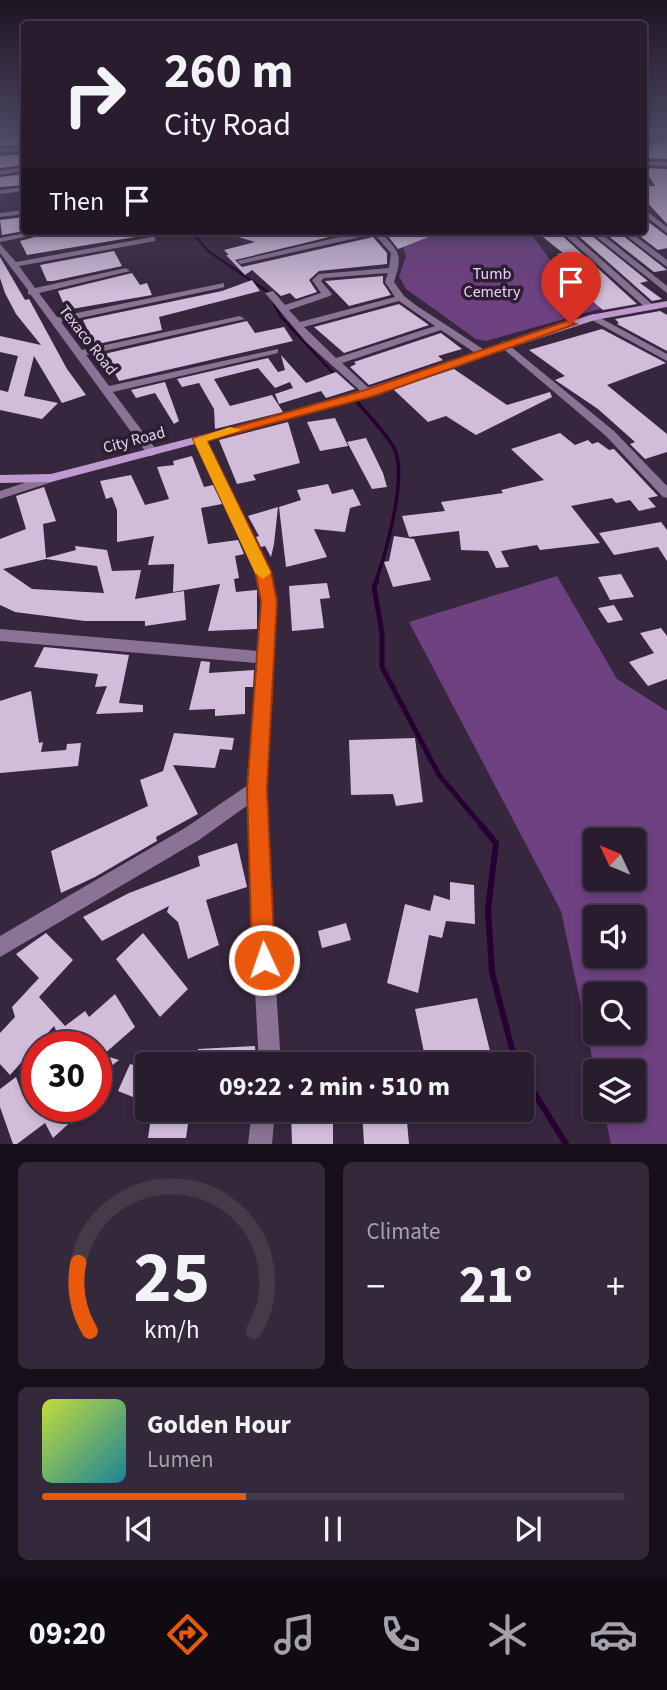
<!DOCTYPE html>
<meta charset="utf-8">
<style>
body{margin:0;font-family:"Source Sans 3",sans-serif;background:#34293a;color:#f1f3f6;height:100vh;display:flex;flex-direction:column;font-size:26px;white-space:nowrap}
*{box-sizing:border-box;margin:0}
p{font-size:23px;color:#a5a1aa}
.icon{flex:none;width:38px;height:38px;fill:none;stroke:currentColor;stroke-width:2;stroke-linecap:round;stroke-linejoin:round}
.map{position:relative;height:1144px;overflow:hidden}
.drawer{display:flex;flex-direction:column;gap:18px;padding:18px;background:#160f19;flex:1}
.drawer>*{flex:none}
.banner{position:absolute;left:21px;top:21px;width:626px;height:214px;border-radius:7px;box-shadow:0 4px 10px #0003,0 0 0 2px #443a4a;background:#281c2e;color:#f1f3f6;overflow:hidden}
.needle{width:46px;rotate:314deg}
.fabs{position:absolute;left:583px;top:828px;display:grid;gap:14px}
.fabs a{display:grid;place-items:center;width:63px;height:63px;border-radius:7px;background:#281c2e;box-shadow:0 4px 10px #0003,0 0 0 2px #443a4a;font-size:35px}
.speed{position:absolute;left:21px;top:1031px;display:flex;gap:14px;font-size:35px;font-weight:700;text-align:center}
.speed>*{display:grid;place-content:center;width:91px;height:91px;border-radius:50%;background:#281c2e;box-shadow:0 4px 10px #0003,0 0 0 2px #443a4a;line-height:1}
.speed .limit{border:10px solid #d22;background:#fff;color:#111}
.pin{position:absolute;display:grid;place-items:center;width:60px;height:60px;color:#fff;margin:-72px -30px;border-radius:50% 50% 50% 0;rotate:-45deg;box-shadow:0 0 7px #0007}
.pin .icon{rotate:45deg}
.me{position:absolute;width:77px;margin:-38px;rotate:357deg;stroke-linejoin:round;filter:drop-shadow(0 0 5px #0008)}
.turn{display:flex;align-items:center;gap:24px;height:147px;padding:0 28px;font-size:32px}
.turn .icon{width:91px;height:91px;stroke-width:2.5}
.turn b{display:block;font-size:49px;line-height:60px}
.then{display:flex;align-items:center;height:66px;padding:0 28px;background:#0003;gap:14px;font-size:26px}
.big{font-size:52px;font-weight:700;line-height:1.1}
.drawer .widget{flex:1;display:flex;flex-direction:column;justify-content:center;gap:10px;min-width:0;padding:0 24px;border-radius:10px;background:#34293a}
.drawer .dial{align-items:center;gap:0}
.dial svg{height:182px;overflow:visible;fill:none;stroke:#443a4a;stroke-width:7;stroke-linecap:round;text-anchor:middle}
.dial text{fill:#f1f3f6;stroke:none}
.song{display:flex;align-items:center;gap:21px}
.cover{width:84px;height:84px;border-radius:10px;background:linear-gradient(135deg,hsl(70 70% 55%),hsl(190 70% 35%))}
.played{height:7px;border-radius:4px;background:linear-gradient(90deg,#ea580c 35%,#443a4a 35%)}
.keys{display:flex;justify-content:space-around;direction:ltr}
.heat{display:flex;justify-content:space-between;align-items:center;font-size:38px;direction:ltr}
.drawer .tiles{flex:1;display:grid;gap:18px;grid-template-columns:1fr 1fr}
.widget:last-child{grid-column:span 2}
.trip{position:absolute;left:135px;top:1052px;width:399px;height:70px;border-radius:7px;background:#281c2e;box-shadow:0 4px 10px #0003,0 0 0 2px #443a4a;font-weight:700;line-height:70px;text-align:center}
.tabs{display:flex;height:112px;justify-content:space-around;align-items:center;background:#100b12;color:#a5a1aa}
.tabs .icon{width:49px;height:49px}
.tabs .active{color:#ea580c}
.tabs b{font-size:32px;color:#f1f3f6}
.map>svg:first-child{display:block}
.green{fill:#6e4181;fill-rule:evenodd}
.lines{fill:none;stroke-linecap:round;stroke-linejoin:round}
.stream-far3{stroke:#260033;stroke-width:2.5}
.stream-far2{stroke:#260033;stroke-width:3.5}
.stream-far1{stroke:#260033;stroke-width:5}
.stream{stroke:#260033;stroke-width:6}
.building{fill:#d1bdda;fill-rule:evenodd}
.minor{fill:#8a7394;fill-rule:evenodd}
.tertiary{fill:#8a7394;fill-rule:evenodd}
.secondary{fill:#bf9acf;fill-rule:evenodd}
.route{fill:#ea580c;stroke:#983908;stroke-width:2}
.slow{fill:#f59e0b}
.labels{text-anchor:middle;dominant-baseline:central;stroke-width:7;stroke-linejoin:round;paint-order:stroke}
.far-park-label{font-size:16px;fill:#ebcff7;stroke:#2c1d33}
.far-street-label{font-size:16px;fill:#e1d7e6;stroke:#2c1d33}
</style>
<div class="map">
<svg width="667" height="1144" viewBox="0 0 667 1144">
<rect width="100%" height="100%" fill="#36263e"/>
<!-- green -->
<g class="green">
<polygon points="431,231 529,231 562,276 603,308 486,341 476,339 406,289 399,276 406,256 402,243"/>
<path d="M557,576l60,103 50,32v433h-56l-7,-34h30v-39h-39l-34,-160 -152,-289zM595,840h39v38h-39zM595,917h39v39h-39zM595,994h39v38h-39z"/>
</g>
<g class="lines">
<!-- stream-far3 -->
<polyline class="stream-far3" points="191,231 208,251 268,292 281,317 337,377"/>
<!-- stream-far2 -->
<path class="stream-far2" d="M355,399c12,16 31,33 40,51 12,29 -9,102 -19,131"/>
<!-- stream-far1 -->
<polyline class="stream-far1" points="377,580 374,587 382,633 382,667 439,775 482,826"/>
<!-- stream -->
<g class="stream">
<polyline points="481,825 496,843 488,910 492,972 516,1064"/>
<polyline points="522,1073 566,1144"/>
</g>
</g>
<!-- building -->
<g class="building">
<polygon points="0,135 17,135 24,138 24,145 0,146"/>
<polygon points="667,137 667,159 644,158 644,149"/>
<polygon points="24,154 24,165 0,168 0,156"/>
<polygon points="644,168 667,169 667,224 644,199 644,186 655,186"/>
<polygon points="24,174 24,185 0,187 0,177"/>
<polygon points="24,217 24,231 2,235 0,220"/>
<polygon points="644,222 648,222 667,236 667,248 658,250 633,231 644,231"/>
<polygon points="57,231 134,231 135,237 27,255 20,241"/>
<polygon points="229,231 354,231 235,260 242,267 373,237 387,253 387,264 319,271 309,280 317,292 296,299 290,293 281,296 252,270 245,275 226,255 229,255 224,250 255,242 228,234"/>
<polygon points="384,231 441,231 441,232 398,249"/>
<polygon points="555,231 557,231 637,304 603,310 579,290 592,287 557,254 563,253 539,234"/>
<polygon points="573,231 586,231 648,281 640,283 662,299 652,301"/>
<polygon points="602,231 617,231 667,270 654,272"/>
<polygon points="114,251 122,266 53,281 47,281 40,265"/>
<polygon points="0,257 25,300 29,299 67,369 86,395 62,403 34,356 24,396 58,403 42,419 0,410 0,390 8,392 18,356 0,352 0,336 41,345 16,314 5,293 0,278"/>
<polygon points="132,273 140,285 147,283 152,295 66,310 58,291"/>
<polygon points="383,276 383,283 391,295 349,306 325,281"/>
<polygon points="252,280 260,291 159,317 162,330 98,344 93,342 83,320 222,291"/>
<polygon points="399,304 429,325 344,353 314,327"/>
<polygon points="660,311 667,315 667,351 617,324 619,323 615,319"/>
<polygon points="247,321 255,333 284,327 293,341 119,381 104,354"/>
<polygon points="602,329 666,363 607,385 667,434 667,452 645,459 630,444 635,442 598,409 555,380 565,376 529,350"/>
<polygon points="441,333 462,349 438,356 443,360 369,385 350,367 356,364 354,362"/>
<polygon points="281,355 306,383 336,372 355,389 326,398 321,391 279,404 275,394 293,388 290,382 275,388 258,368 214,379 230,406 272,395 283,412 215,429 214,409 199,383 182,387 177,379 268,358 278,372 285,370"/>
<polygon points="454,369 507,405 550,392 552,397 476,435 446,416 428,422 393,389"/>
<polygon points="165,382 179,421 174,424 155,393 136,398 131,390"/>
<polygon points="335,418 348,446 320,451 307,422"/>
<polygon points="288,422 300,463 253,475 256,480 237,484 219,440"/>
<polygon points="560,433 575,445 588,440 592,444 598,442 609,450 614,449 658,496 648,498 656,507 639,511 630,500 616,503 612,498 571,506 600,543 540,550 537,545 501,551 509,567 496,568 488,551 461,550 459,531 409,537 402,516 445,511 441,502 503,493 501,490 544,480 511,449"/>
<polygon points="366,438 383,473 387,487 372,489 347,442"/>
<polygon points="192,456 204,487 213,485 222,504 201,508 208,544 238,540 244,554 235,556 239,578 234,579 236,592 257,590 257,629 208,631 220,584 173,592 174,564 148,565 154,536 117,542 117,510 112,497 106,499 100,481 131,475 145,505 169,499 157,467 174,465 173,461"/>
<polygon points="328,484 332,494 353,489 361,505 350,508 345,532 314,529 327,557 286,567 279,507 301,500 297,490"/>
<path d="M44,487l12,34 -13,3 3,34 30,-8 -1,-4 32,4 5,21 29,-1 -6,29 49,-8 2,29 -41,6v-5h-60l-70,-9 -15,-7v-66l26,-10 -10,-33zM46,559l51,7 7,27 -72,-4 -29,-20z"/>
<polygon points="278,507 274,544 271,557 265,546 261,547 256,537 259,536 248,516"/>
<polygon points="661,522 667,530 667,561 658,547 614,555 599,533"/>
<polygon points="394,536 414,539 431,580 393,587 384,562 389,561"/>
<polygon points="621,574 634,597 610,600 598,577"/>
<polygon points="327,583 330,598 320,599 324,628 292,631 289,586"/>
<polygon points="614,605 623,620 608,623 598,608"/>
<polygon points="661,628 667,636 667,679 648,686 629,662 654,653 640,633"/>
<polygon points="44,647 129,655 119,703 143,705 143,712 96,714 107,686 95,687 98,674 34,667"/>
<polygon points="201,661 210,662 209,673 254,670 253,687 245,687 245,714 215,716 215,709 189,710"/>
<polygon points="31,691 39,743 43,742 41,752 66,750 67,744 81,743 78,766 0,773 0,701"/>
<polygon points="174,733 234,738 232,750 220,749 215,768 173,765 198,814 156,837 157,841 95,877 61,893 51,851 148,806 140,780 163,771"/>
<polygon points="415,738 423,802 396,806 393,794 351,795 349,740"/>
<polygon points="237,843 247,887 206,900 219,945 188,959 178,922 167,912 169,906 102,941 83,917 129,893 200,866 198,856"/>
<polygon points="450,882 474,885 475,924 446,921 442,938 429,935 418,993 387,983 405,904 430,911 434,895 450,900"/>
<polygon points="346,923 351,940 322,948 318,931"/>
<polygon points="46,933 73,960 39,997 65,1026 85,1011 89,1017 115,994 135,1027 103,1055 119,1060 96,1078 96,1046 63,1046 54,1026 10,1075 0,1064 0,1033 15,1017 12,1007 39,978 16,954"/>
<polygon points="143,933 188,989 160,1017 116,959"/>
<polygon points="477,998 490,1051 426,1062 415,1009"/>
<polygon points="255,1046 256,1064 197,1064 198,1049"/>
<polygon points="130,1064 147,1069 143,1101 118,1091"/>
<polygon points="16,1077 23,1096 37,1084 37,1106 71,1106 77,1116 53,1138 45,1123 17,1144 13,1144 0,1107 0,1089"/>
<polygon points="152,1110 190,1110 186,1138 148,1138"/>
<polygon points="321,1110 333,1110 333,1144 292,1144 291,1112"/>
<polygon points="362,1110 406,1110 409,1144 364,1144"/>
</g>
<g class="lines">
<!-- minor -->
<g class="minor">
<polygon points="24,147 24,151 0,153 0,149"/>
<polygon points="644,161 667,162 667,166 644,165"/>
<polygon points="24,167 24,171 0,175 0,171"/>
<polygon points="24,187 24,191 0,194 0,190"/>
<polygon points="644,209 667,227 667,233 644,215"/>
<polygon points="24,210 24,214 0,217 0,213"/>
<polygon points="36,231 54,231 0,242 0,238"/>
<path d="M365,231h15c20,22 23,23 14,51l10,14 13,10 69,45v4h-8l-37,-25 -99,33 32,30 -1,2h-8l-59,-53 -41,-49 8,-2 12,14 36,-12 -9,-13 7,-6 70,-6 2,-15 -17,-19 -133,30 -4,-3zM388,273l-3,9 10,15 -95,25 -11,-12 41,-14 2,-2 -11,-13 3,-3zM399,301l36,25 -99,32 -32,-31z"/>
<polygon points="560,231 569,231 653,305 653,309 647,309"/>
<polygon points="589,231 598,231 667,286 667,293"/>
<polygon points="620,231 629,231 667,260 667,267"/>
<polygon points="152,237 155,237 155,241 19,266 35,288 126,268 130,271 39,293 57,317 224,283 224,287 221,288 61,322 82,350 240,316 245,319 86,355 109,386 278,349 278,353 113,392 158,452 152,456 148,455 31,295 28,294 28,290 0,253 0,244 16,262"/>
<polygon points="593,314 667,354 667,361 590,319 588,317"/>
<polygon points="504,341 614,431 667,486 667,498 663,497 606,436 500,346 499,344"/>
<polygon points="200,435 206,439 270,571 276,601 266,789 269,881 281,1064 259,1064 249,881 248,805 199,840 0,957 0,936 185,828 248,785 257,663 0,641 0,629 258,651 262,601 256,571 194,439"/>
<polygon points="252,1110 275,1110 272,1144 248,1144"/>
</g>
<!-- tertiary -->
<polygon class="tertiary" points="51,474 55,475 57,478 55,481 0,499 0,491"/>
<!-- secondary -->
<polygon class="secondary" points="667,301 667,307 595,320 308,414 51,482 0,483 0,475 51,474 300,410 590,315"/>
</g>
<!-- sky -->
<linearGradient id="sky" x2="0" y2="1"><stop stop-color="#1e1522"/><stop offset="0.46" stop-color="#4c4763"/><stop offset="1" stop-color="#4c4763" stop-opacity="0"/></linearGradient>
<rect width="667" height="295" fill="url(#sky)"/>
<!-- route -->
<polygon class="route" points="567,321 576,324 374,396 207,441 271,571 277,601 267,789 275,960 272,968 264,971 255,968 252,960 247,789 261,601 255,571 193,439 365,390"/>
<!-- slow -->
<polygon class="slow" points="230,427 242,430 207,441 271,573 263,579 255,573 193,439"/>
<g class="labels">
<!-- far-park labels -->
<g class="far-park-label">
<text x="492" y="274">Tumb<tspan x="492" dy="18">Cemetry</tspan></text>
</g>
<!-- far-street labels -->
<g class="far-street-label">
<text transform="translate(88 340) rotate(52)">Texaco Road</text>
<text transform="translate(134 440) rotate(-15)">City Road</text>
</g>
</g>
</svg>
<div class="fabs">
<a><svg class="needle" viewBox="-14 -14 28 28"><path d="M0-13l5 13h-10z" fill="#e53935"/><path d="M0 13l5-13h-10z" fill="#a5a1aa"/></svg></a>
<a><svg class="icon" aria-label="sound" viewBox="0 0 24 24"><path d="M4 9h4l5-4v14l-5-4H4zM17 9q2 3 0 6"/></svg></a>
<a><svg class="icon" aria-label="search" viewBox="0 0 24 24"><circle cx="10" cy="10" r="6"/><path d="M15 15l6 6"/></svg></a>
<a><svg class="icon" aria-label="layers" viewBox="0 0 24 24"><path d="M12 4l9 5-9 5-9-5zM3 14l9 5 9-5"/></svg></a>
</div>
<div class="speed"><div class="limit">30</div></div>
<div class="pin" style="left:571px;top:324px;background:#d93025"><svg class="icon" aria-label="arrive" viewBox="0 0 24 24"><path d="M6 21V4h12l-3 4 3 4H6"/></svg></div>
<svg class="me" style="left:264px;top:960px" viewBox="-20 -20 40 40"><circle r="17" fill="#ea580c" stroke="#fff" stroke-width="3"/><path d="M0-11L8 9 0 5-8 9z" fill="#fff"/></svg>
<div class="trip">09:22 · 2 min · 510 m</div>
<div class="banner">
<div class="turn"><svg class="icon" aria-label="right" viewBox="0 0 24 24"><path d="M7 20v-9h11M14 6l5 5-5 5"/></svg><div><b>260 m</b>City Road</div></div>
<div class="then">Then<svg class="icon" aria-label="arrive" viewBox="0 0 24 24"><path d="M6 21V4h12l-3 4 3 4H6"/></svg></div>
</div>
</div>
<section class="drawer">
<div class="tiles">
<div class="widget dial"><svg viewBox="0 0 100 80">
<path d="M14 69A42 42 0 1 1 86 69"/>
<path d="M14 69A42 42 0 0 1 9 39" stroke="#ea580c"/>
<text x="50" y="56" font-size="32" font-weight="700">25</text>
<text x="50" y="72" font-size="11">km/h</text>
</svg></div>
<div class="widget"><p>Climate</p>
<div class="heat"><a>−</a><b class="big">21°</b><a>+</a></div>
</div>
<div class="widget">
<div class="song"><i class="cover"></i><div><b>Golden Hour</b><p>Lumen</p></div></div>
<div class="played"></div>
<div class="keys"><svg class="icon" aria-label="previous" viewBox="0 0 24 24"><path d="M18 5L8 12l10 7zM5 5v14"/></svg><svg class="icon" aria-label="pause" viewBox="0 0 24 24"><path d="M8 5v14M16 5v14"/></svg><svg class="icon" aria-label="next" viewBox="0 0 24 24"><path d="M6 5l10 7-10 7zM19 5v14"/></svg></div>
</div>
</div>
</section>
<nav class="tabs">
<b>09:20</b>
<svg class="icon active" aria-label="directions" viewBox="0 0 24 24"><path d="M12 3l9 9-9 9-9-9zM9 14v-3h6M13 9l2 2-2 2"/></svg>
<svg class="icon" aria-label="music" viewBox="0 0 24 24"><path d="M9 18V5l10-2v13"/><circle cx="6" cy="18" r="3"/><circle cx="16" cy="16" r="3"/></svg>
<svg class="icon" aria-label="phone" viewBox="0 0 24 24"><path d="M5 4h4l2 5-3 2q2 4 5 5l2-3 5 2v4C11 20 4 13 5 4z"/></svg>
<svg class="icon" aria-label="climate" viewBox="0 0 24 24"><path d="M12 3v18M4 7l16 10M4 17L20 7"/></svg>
<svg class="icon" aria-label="car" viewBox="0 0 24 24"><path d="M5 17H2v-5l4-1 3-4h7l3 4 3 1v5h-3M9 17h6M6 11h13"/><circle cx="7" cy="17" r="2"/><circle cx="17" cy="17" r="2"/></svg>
</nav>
